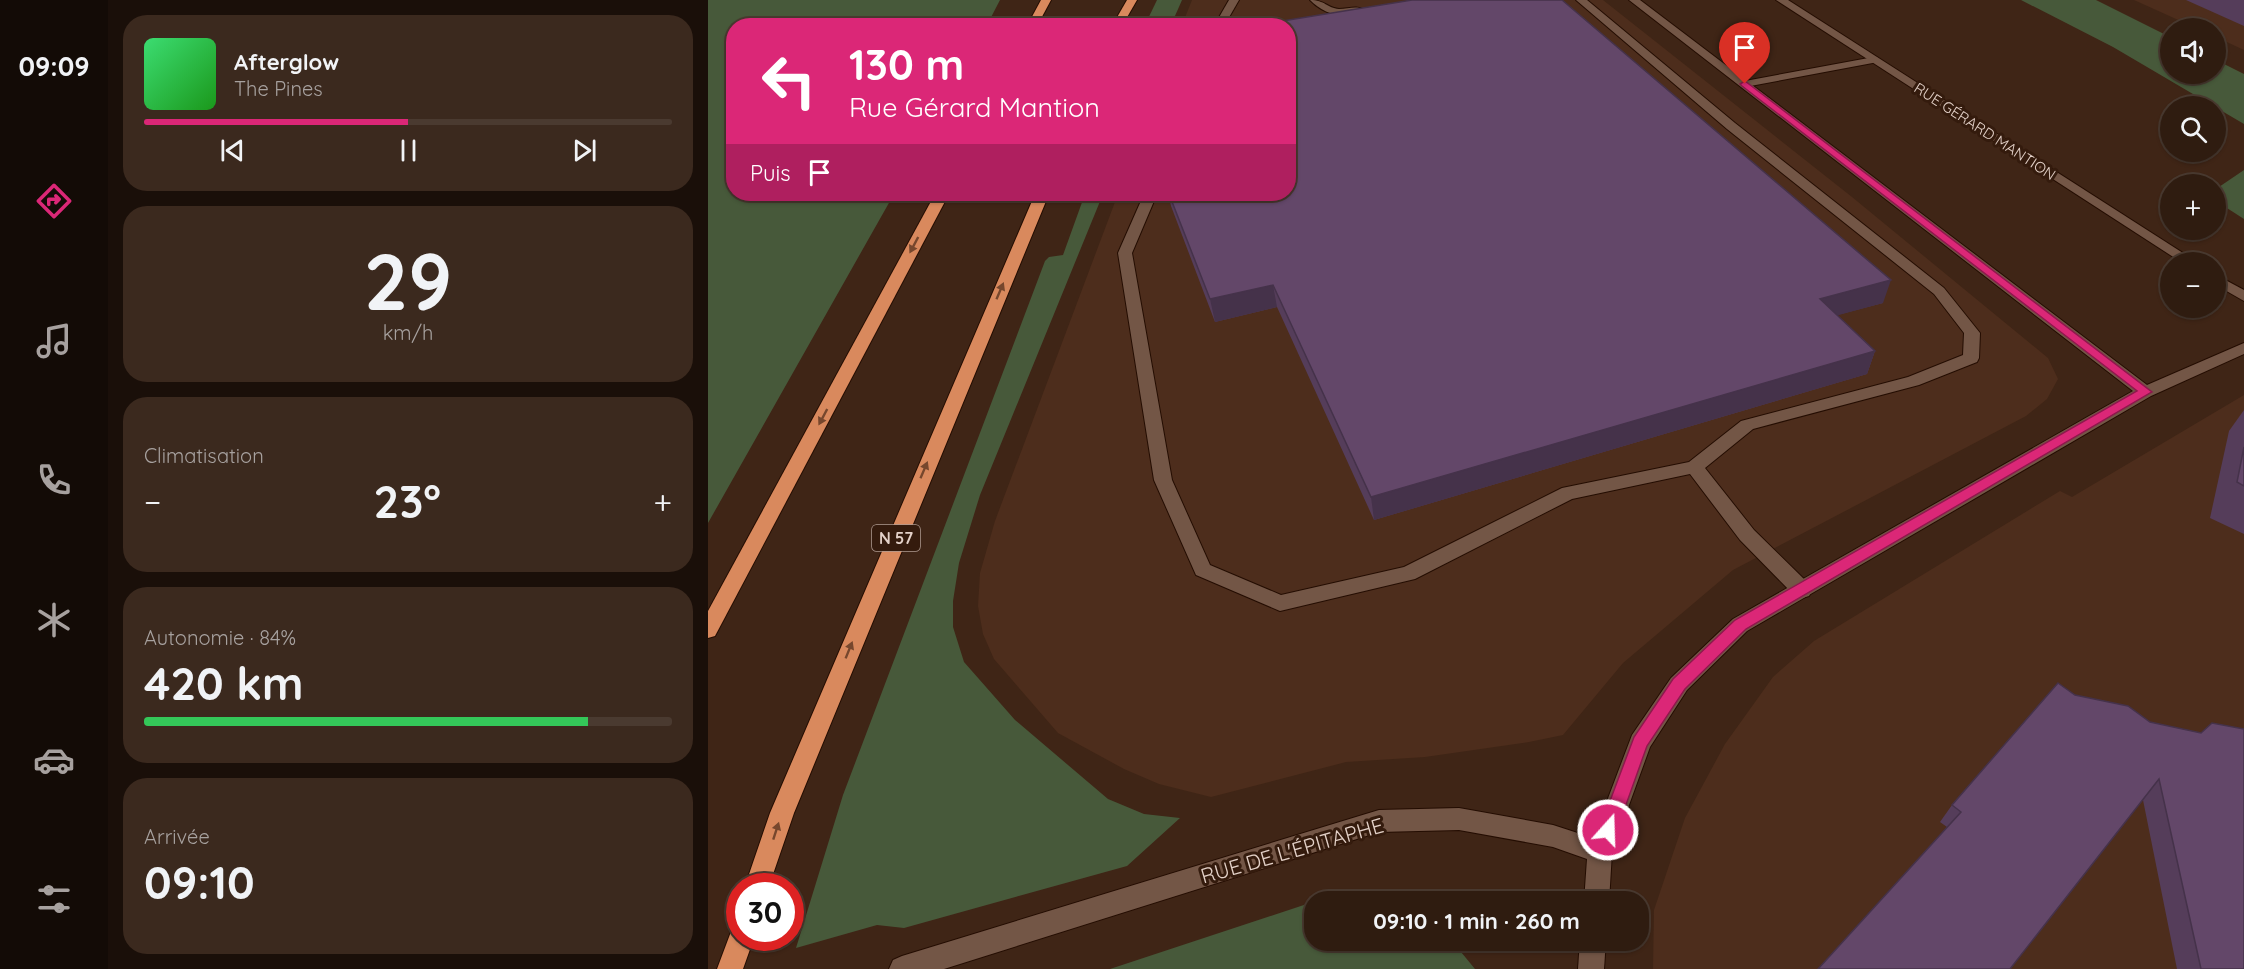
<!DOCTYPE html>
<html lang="fr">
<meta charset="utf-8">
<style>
body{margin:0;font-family:Quicksand,sans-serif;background:#3b291e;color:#f1f3f6;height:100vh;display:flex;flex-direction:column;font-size:22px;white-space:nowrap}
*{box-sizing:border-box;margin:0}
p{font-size:20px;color:#a7a19f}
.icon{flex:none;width:33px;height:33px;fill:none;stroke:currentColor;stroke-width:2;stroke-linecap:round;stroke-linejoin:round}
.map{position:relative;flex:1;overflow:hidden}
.panel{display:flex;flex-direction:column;gap:15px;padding:15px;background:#1a0f09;width:600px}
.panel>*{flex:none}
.banner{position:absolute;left:18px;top:18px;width:570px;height:183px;border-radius:24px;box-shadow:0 2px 4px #0004,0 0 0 2px #4a3a30;background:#db2777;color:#fff;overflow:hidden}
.buttons{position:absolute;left:1452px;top:18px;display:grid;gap:12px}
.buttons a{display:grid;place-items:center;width:66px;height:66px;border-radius:50%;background:#2f1c10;box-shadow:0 2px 4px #0004,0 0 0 2px #4a3a30;font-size:30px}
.speed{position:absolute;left:18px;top:873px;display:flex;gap:12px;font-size:30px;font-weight:700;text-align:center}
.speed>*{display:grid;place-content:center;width:78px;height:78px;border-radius:50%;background:#2f1c10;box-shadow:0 2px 4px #0004,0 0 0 2px #4a3a30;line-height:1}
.speed .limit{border:9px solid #d22;background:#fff;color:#111}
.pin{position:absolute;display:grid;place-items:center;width:51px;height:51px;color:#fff;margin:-62px -26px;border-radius:50% 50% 50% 0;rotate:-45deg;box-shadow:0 0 6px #0007}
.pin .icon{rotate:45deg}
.me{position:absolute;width:66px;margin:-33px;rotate:20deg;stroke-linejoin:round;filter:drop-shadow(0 0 4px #0008)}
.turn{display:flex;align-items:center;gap:21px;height:126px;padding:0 24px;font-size:27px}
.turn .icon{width:78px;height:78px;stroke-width:2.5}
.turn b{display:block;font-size:42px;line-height:51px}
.then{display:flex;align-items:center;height:57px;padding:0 24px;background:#0003;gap:12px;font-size:22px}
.big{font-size:45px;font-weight:700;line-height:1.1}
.panel .widget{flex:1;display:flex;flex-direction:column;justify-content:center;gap:9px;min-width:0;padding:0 21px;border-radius:24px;background:#3b291e}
.panel .dial{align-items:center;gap:0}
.dial b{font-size:78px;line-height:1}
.song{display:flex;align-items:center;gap:18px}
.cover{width:72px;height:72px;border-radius:9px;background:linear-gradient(135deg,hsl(140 70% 55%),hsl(120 70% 35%))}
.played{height:6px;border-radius:3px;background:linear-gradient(90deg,#db2777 50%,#4a3a30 50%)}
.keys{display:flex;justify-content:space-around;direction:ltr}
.heat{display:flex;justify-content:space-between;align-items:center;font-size:33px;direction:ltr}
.charge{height:9px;border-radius:4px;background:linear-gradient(90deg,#34c759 84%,#4a3a30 0)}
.trip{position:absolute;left:596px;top:891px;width:345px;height:60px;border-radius:24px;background:#2f1c10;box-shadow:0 2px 4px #0004,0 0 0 2px #4a3a30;font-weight:700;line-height:60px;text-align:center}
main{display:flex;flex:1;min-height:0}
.dock{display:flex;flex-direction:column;width:108px;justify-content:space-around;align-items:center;background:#130b06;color:#a7a19f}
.dock .icon{width:42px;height:42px}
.dock .selected{color:#db2777}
.dock b{font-size:27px;color:#f1f3f6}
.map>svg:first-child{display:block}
.built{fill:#4d2d1c}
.green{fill:#47593a}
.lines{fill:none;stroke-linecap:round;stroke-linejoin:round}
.lane-casing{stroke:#240d02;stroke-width:2}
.street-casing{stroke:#240d02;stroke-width:2}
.highway-casing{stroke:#240d02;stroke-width:2}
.lane{fill:#735646;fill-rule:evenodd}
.street{fill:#735646;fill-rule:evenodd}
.highway{fill:#d9895d;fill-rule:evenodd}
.wall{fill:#553d5a}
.shaded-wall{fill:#45324a}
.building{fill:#634769;stroke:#45324a;stroke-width:1.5}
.oneway{fill:#76472d}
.route{fill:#db2777;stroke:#8e194d;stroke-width:1.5}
.labels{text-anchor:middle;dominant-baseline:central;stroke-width:6;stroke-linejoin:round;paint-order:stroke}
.far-street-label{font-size:15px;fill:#e4d2c9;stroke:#341b0d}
.shield{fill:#341b0d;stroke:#af9b91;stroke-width:1.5}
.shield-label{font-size:16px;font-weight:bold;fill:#e4d2c9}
.near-street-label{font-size:21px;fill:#e4d2c9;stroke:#341b0d}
</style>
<main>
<nav class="dock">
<b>09:09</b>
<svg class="icon selected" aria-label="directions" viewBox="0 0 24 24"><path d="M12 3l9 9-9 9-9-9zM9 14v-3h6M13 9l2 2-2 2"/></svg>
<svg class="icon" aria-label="music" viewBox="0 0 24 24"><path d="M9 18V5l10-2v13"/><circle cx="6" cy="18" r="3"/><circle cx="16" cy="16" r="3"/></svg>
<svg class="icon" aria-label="phone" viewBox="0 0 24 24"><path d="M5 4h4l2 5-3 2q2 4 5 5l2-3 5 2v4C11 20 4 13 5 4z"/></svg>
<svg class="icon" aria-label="climate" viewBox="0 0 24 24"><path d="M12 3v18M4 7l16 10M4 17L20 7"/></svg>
<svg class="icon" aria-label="car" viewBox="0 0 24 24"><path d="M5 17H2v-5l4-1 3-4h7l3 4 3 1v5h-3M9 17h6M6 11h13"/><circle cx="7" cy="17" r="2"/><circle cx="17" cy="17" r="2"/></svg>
<svg class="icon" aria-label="filters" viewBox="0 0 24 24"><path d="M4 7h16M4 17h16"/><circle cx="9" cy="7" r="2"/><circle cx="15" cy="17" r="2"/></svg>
</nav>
<section class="panel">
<div class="widget">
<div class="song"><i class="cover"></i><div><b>Afterglow</b><p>The Pines</p></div></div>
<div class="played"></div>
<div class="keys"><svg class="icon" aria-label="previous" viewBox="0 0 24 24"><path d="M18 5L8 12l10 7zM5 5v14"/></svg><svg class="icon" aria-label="pause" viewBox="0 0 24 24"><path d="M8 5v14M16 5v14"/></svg><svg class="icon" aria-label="next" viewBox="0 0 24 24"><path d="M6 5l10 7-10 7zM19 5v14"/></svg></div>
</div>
<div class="widget dial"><b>29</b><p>km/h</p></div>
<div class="widget"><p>Climatisation</p>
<div class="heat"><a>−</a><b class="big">23°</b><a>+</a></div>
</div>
<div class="widget"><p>Autonomie · 84%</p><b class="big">420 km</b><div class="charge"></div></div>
<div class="widget"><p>Arrivée</p><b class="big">09:10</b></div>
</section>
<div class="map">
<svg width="1536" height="969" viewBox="0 0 1536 969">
<rect width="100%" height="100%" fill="#3f2516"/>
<!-- built -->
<g class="built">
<polygon points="484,0 895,0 1144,197 1340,358 1350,379 1339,399 1318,416 1025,570 915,663 855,735 821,742 717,757 638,762 503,797 451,784 416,769 350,733 286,659 275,634 270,606 272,573 287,521 410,194 580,194 580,26 474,25"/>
<polygon points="1426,0 1536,0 1536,50 1508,37 1508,28 1488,28"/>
<polygon points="1536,395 1536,969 945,969 946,910 977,818 1017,744 1065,677 1106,641 1352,491 1364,497"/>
</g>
<!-- green -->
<g class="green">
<polygon points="0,0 292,0 279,25 26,26 26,194 186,194 0,523"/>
<polygon points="449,0 474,0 463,25 437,25"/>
<polygon points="1313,0 1388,0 1462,37 1462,74 1508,74 1508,60 1536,74 1536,124 1405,47"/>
<polygon points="1536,170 1536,219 1508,201 1508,189"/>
<polygon points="377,194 395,194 272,495 251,563 245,601 245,627 256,662 307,720 400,799 436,814 472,818 419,866 196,928 169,925 88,948 135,795 337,261 341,257 355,255"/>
<polygon points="676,894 690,901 606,902 606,940 744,941 767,969 402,969 620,897"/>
</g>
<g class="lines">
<!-- lane casing -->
<g class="lane-casing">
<g id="lane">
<polygon points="521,0 531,0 516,26 506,26"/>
<path d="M602,0c15,0 17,8 29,9 9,0 18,-4 25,1 -16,12 -41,4 -54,-10z"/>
<polygon points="868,0 879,0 1027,123 1236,288 1272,333 1271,358 1269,362 1211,385 1045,429 997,468 1046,530 1101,584 1104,590 1101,596 1094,598 1087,596 1032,540 982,474 864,499 707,579 572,611 488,575 446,480 410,253 436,194 449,194 424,253 464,480 502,565 573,595 696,567 854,488 981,462 1033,421 1200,377 1255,355 1256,333 1226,294 1019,129"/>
<polygon points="1166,57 1170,58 1170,62 1037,87 1031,84 1037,81"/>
</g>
</g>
<!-- street casing -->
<g class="street-casing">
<g id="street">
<polygon points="921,0 932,0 1439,385 1536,343 1536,354 1443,396 1039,631 979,690 942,747 904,852 901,902 876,902 879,859 845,847 751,830 671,832 236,969 181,969 185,960 194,956 671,810 751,808 845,825 885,838 924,735 963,678 1025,619 1425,391"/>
<polygon points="1068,0 1080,0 1489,262 1473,262"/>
<polygon points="1508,275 1536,290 1536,301 1508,285"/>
<polygon points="872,940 898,940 896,969 870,969"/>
</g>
</g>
<!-- highway casing -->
<g class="highway-casing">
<g id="highway">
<polygon points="333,0 343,0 329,26 319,26"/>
<polygon points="419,0 429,0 414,26 404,26"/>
<polygon points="227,194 241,194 7,636 0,638 0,611"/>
<polygon points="327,194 341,194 86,813 61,886 37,886 62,813"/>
<polygon points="32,926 32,938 46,938 35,969 9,969 24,929"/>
</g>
</g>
<!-- lane -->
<use href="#lane" class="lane"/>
<!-- street -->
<use href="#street" class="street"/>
<!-- highway -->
<use href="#highway" class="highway"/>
</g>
<!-- wall -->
<g class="wall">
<polygon points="1478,0 1536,0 1536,26"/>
<polygon points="460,194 580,194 1175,303 1129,315 1167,351 1159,374 666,520 569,307 507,322 463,206"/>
<polygon points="1536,410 1536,534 1502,518 1521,431"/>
<polygon points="1367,695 1420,706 1536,969 1469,969 1435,800 1239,827 1232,822 1244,805"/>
</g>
<!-- shaded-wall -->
<g class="shaded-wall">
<polygon points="1183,280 1175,303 1105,322 1112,299"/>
<polygon points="565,285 569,307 507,322 502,299"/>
<polygon points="1167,351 1159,374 666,520 663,497"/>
</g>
<!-- building -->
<g class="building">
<polygon points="704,0 854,0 1183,280 1112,299 1167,351 663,497 565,285 502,299 461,194 580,194 580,26 544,26"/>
<polygon points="1536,447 1536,486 1529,482"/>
<polygon points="1350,683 1367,695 1420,706 1442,722 1493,733 1504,723 1536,729 1536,969 1493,969 1451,779 1302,969 1110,969 1253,812 1244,805"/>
</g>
<!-- one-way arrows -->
<defs><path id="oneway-solid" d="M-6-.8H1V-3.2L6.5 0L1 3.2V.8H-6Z" transform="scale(1.5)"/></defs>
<g class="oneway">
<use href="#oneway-solid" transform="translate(206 245) rotate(118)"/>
<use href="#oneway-solid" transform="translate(292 291) rotate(-67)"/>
<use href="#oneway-solid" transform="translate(115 417) rotate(118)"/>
<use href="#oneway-solid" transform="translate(216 470) rotate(-67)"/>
<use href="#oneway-solid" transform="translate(141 650) rotate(-68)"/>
<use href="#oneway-solid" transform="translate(68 831) rotate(-72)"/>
</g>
<!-- route -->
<polygon class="route" points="1037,81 1444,392 1038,629 977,689 939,746 909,830 906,836 900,839 893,836 891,830 926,737 965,679 1027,620 1429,391 1034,86 1032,84"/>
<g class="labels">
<!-- far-street labels -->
<g class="far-street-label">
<text transform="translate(1277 131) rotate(33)">RUE GÉRARD MANTION</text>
</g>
<!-- shield labels -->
<rect class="shield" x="164" y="525" width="48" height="26" rx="4.5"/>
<g class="shield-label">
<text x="188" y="538">N 57</text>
</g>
<!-- near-street labels -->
<g class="near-street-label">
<text transform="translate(584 850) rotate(-16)">RUE DE L'ÉPITAPHE</text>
</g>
</g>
</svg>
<div class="buttons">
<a><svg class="icon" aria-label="sound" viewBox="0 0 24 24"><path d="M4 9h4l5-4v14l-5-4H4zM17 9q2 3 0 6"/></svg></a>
<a><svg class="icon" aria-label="search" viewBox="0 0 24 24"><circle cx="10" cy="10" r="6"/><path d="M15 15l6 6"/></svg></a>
<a>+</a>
<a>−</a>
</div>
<div class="speed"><div class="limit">30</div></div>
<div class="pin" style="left:1037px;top:84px;background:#d93025"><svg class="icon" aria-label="arrive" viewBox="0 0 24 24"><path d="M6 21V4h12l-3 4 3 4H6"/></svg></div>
<svg class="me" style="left:900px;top:830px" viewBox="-20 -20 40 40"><circle r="17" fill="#db2777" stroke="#fff" stroke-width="3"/><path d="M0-11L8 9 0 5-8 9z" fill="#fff"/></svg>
<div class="trip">09:10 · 1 min · 260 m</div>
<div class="banner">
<div class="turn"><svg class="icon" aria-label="left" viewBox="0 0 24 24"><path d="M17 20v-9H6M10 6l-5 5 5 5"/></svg><div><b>130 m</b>Rue Gérard Mantion</div></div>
<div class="then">Puis<svg class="icon" aria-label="arrive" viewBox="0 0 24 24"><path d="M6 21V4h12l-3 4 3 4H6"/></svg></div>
</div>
</div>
</main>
